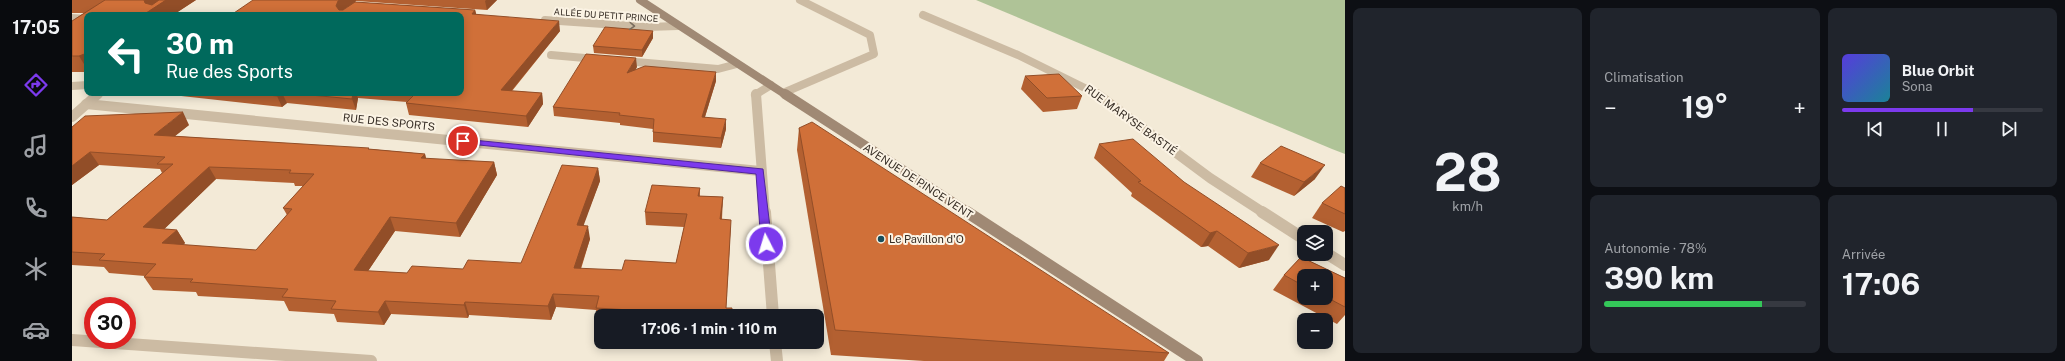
<!DOCTYPE html>
<html lang="fr">
<meta charset="utf-8">
<style>
body{margin:0;font-family:"Public Sans",sans-serif;background:#20242c;color:#f1f3f6;height:100vh;display:flex;flex-direction:column;font-size:15px;white-space:nowrap}
*{box-sizing:border-box;margin:0}
p{font-size:13px;color:#9ea1a6}
.icon{flex:none;width:22px;height:22px;fill:none;stroke:currentColor;stroke-width:2;stroke-linecap:round;stroke-linejoin:round}
.map{position:relative;flex:1;overflow:hidden}
.details{display:flex;flex-direction:column;gap:8px;padding:8px;background:#0d0f14;width:720px}
.details>*{flex:none}
.banner{position:absolute;left:12px;top:12px;width:380px;height:84px;border-radius:8px;box-shadow:0 2px 10px #0003;background:#00695c;color:#fff;overflow:hidden}
.tools{position:absolute;left:1225px;top:225px;display:grid;gap:8px}
.tools a{display:grid;place-items:center;width:36px;height:36px;border-radius:8px;background:#171b24;box-shadow:0 2px 10px #0003;font-size:20px}
.speed{position:absolute;left:12px;top:297px;display:flex;gap:8px;font-size:20px;font-weight:700;text-align:center}
.speed>*{display:grid;place-content:center;width:52px;height:52px;border-radius:50%;background:#171b24;box-shadow:0 2px 10px #0003;line-height:1}
.speed .limit{border:6px solid #d22;background:#fff;color:#111}
.pin{position:absolute;display:grid;place-items:center;width:34px;height:34px;color:#fff;margin:-17px;border:2px solid #fff;border-radius:50%;box-shadow:0 1px 4px #0007}
.me{position:absolute;width:44px;margin:-22px;rotate:355deg;stroke-linejoin:round;filter:drop-shadow(0 0 3px #0008)}
.turn{display:flex;align-items:center;gap:14px;height:84px;padding:0 16px;font-size:18px}
.turn .icon{width:52px;height:52px;stroke-width:2.5}
.turn b{display:block;font-size:28px;line-height:34px}
.big{font-size:30px;font-weight:700;line-height:1.1}
.details .card{flex:1;display:flex;flex-direction:column;justify-content:center;gap:6px;min-width:0;padding:0 14px;border-radius:8px;background:#20242c}
.details .dial{align-items:center;gap:0}
.dial b{font-size:52px;line-height:1}
.song{display:flex;align-items:center;gap:12px}
.cover{width:48px;height:48px;border-radius:6px;background:linear-gradient(135deg,hsl(250 70% 55%),hsl(190 70% 35%))}
.played{height:4px;border-radius:2px;background:linear-gradient(90deg,#7c3aed 65%,#363941 65%)}
.keys{display:flex;justify-content:space-around;direction:ltr}
.heat{display:flex;justify-content:space-between;align-items:center;font-size:22px;direction:ltr}
.charge{height:6px;border-radius:3px;background:linear-gradient(90deg,#34c759 78%,#363941 0)}
.details .tiles{flex:1;display:grid;gap:8px;grid-template-columns:repeat(3,1fr)}
.card:first-child{grid-row:span 2}
.trip{position:absolute;left:522px;top:309px;width:230px;height:40px;border-radius:8px;background:#171b24;box-shadow:0 2px 10px #0003;font-weight:700;line-height:40px;text-align:center}
main{display:flex;flex:1;min-height:0}
.dock{display:flex;flex-direction:column;width:72px;justify-content:space-around;align-items:center;background:#090b0e;color:#9ea1a6}
.dock .icon{width:28px;height:28px}
.dock .current{color:#7c3aed}
.dock b{font-size:18px;color:#f1f3f6}
.map>svg:first-child{display:block}
.green{fill:#afc397}
.lines{fill:none;stroke-linecap:round;stroke-linejoin:round}
.service{stroke:#ccbba3;stroke-width:8}
.minor-far2{stroke:#ccbba3;stroke-width:8}
.minor-far1{stroke:#ccbba3;stroke-width:10}
.minor{stroke:#ccbba3;stroke-width:12}
.secondary-far2{stroke:#a08974;stroke-width:8}
.secondary-far1{stroke:#a08974;stroke-width:10}
.secondary{stroke:#a08974;stroke-width:12}
.wall{fill:#b36031;fill-rule:evenodd}
.shaded-wall{fill:#924e28}
.building{fill:#d07039;stroke:#924e28;fill-rule:evenodd}
.oneway{stroke:#7a6d5e}
.route{fill:#7c3aed;stroke:#51269a}
.poi-dot{fill:#184e5b;stroke:#fbf3e4;stroke-width:1.5}
.labels{text-anchor:middle;dominant-baseline:central;stroke-width:4;stroke-linejoin:round;paint-order:stroke}
.far-street-label{font-size:9px;fill:#362d25;stroke:#fbf3e4}
.street-label{font-size:11px;fill:#362d25;stroke:#fbf3e4}
.poi-label{font-size:11px;fill:#362d25;stroke:#fbf3e4;text-anchor:start}
</style>
<main>
<nav class="dock">
<b>17:05</b>
<svg class="icon current" aria-label="directions" viewBox="0 0 24 24"><path d="M12 3l9 9-9 9-9-9zM9 14v-3h6M13 9l2 2-2 2"/></svg>
<svg class="icon" aria-label="music" viewBox="0 0 24 24"><path d="M9 18V5l10-2v13"/><circle cx="6" cy="18" r="3"/><circle cx="16" cy="16" r="3"/></svg>
<svg class="icon" aria-label="phone" viewBox="0 0 24 24"><path d="M5 4h4l2 5-3 2q2 4 5 5l2-3 5 2v4C11 20 4 13 5 4z"/></svg>
<svg class="icon" aria-label="climate" viewBox="0 0 24 24"><path d="M12 3v18M4 7l16 10M4 17L20 7"/></svg>
<svg class="icon" aria-label="car" viewBox="0 0 24 24"><path d="M5 17H2v-5l4-1 3-4h7l3 4 3 1v5h-3M9 17h6M6 11h13"/><circle cx="7" cy="17" r="2"/><circle cx="17" cy="17" r="2"/></svg>
</nav>
<div class="map">
<svg width="1273" height="361" viewBox="0 0 1273 361">
<rect width="100%" height="100%" fill="#f3ead7"/>
<!-- green -->
<polygon class="green" points="904,0 1273,0 1273,154 1260,149"/>
<g class="lines">
<!-- service -->
<g class="service">
<polyline points="0,18 15,19"/>
<polyline points="479,55 524,59"/>
<polyline points="552,61 646,69 665,64"/>
</g>
<!-- minor-far2 -->
<g class="minor-far2">
<polyline points="851,15 946,55 1027,95"/>
<polyline points="473,20 575,27 606,26"/>
<polyline points="0,86 15,85"/>
<polyline points="711,93 802,54 798,35 728,0"/>
<polyline points="25,95 27,93"/>
<polyline points="683,95 699,85"/>
</g>
<!-- minor-far1 -->
<g class="minor-far1">
<polyline points="684,94 693,213"/>
<polyline points="1025,94 1138,178 1192,213"/>
<polyline points="14,104 688,171"/>
<polyline points="0,117 26,94"/>
</g>
<!-- minor -->
<g class="minor">
<polyline points="693,212 701,316"/>
<polyline points="1190,212 1232,239"/>
<polyline points="1254,253 1273,265"/>
<polyline points="0,340 299,361"/>
<polyline points="703,342 705,361"/>
</g>
<!-- secondary-far2 -->
<polyline class="secondary-far2" points="568,0 714,95"/>
<!-- secondary-far1 -->
<polyline class="secondary-far1" points="713,94 897,213"/>
<!-- secondary -->
<polyline class="secondary" points="895,212 1125,361"/>
</g>
<!-- wall -->
<g class="wall">
<polygon points="0,0 124,0 101,15 15,15 15,72 0,72 0,21 12,13 0,13"/>
<polygon points="181,0 425,0 415,10 284,1 283,2 403,10 404,14 488,31 440,91 470,93 471,104 456,127 337,115 334,103 335,102 286,98 284,110 215,103 210,107 82,93 389,93 389,15"/>
<polygon points="581,31 581,38 570,57 522,53 521,46"/>
<polygon points="565,67 563,70 644,81 633,117 654,129 649,148 581,142 581,129 548,125 548,123 482,116 481,107"/>
<polygon points="953,76 1010,96 1005,109 971,112 949,89"/>
<path d="M117,125l-14,11 195,13 55,5 1,5 68,3 3,13 -37,62 -65,-6 -27,40 39,2 56,-4 58,-6 77,-95 2,13 -17,44 7,14 -9,30 41,1 54,-7 8,-36 -38,-2 -1,-13 55,-24v8l23,1 -1,22 8,14 -4,75 6,8h-131v5h-3l-2,-11 -40,-3 -5,13 -82,-5 -1,3 -77,-4 -7,11 -47,-3 -3,-8 -45,-3 -5,-10 -86,-5 -2,-4 -43,-2 -9,-13 1,-1 -36,-3 -5,-6 -32,-2v-48l35,3 55,-47 -2,-4 -61,-4 -27,20v-58zM144,179l78,4 1,3h8l-20,22 4,7 -31,35 -73,-5 2,-2 -8,-13 -13,-1z"/>
<polygon points="727,128 1097,353 1092,361 852,361 759,355 725,150"/>
<polygon points="1027,144 1197,260 1167,268 1136,246 1129,247 1059,196 1060,193 1022,158"/>
<polygon points="1188,163 1243,179 1222,196 1179,177"/>
<polygon points="1273,188 1273,231 1271,232 1240,218 1250,203"/>
<path d="M1229,257l44,21v37l-8,9 -64,-34 11,-15zM1232,276h22v22h-22z"/>
<polygon points="622,342 658,342 658,346 622,344"/>
</g>
<!-- shaded-wall -->
<g class="shaded-wall">
<polygon points="72,0 124,0 101,15 71,15 73,3"/>
<polygon points="268,0 284,0 284,1 270,11 268,15 264,6 266,1"/>
<polygon points="414,0 425,0 415,10 413,1"/>
<polygon points="403,10 406,20 400,14"/>
<polygon points="487,21 488,31 431,101 429,90"/>
<polygon points="581,31 581,38 570,57 570,50"/>
<polygon points="15,53 15,69 7,56"/>
<polygon points="564,58 565,67 556,83 555,73"/>
<polygon points="644,72 644,81 630,126 630,117"/>
<polygon points="209,93 210,93 215,103 210,107 205,96"/>
<polygon points="281,93 284,93 286,98 284,110 280,99"/>
<polygon points="470,93 471,104 456,127 454,116"/>
<polygon points="111,112 117,125 89,147 82,135"/>
<polygon points="654,119 654,129 649,148 649,138"/>
<polygon points="18,152 27,165 0,185 0,166"/>
<polygon points="353,154 356,167 349,158"/>
<polygon points="422,162 425,175 388,237 384,223"/>
<polygon points="1253,165 1243,179 1222,196 1232,182"/>
<polygon points="137,167 144,179 80,241 71,227"/>
<polygon points="526,168 528,181 507,238 505,225"/>
<polygon points="651,197 650,211 648,233 648,219"/>
<polygon points="318,217 323,231 288,283 282,270"/>
<polygon points="659,220 658,233 654,316"/>
<polygon points="516,226 518,239 504,282 502,268"/>
<polygon points="105,230 113,243 99,257 90,243"/>
<polygon points="1145,231 1136,246 1129,247 1138,233"/>
<polygon points="1207,245 1197,260 1167,268 1176,253"/>
<polygon points="481,294 484,307 479,320 476,306"/>
<polygon points="313,301 319,314 312,325 306,312"/>
<polygon points="393,302 397,315 396,318 392,305"/>
</g>
<!-- building -->
<g class="building">
<polygon points="33,0 72,0 73,3 80,5 87,0 94,0 71,15 15,15 15,53 7,56 0,56 0,21"/>
<polygon points="181,0 268,0 266,1 264,6 267,10 271,10 283,2 403,10 400,14 487,21 429,90 470,93 454,116 334,103 344,93 389,93 389,15 159,15"/>
<polygon points="533,27 581,31 570,50 521,46"/>
<polygon points="514,54 564,58 555,73 573,66 644,72 630,117 654,119 649,138 581,132 582,119 547,115 548,113 481,107"/>
<polygon points="987,74 1010,96 975,98 953,76"/>
<polygon points="178,93 209,93 205,96"/>
<polygon points="218,93 281,93 280,99"/>
<path d="M111,112l-29,23 215,13 -1,1 57,5 -4,4 73,4 -38,61 -66,-6 -36,53 53,3 5,-7 51,3 5,-9 53,3 41,-98 36,3 -21,57 11,1 -14,42 48,2 3,-10 51,3 11,-49 -42,-2 7,-27 48,3 -2,8 25,1 -3,22 11,1 -5,88h6l-1,8h-49v-3l-86,-5 3,-12 -46,-2 -5,12 -83,-4 -1,3 -79,-4 -7,11 -47,-3 5,-8 -54,-4 6,-8 -98,-7 3,-3 -49,-2 12,-13 -57,-4 6,-6 -33,-2v-35l35,3 66,-56h-16l8,-7 -75,-5 -18,14v-39l13,-11zM137,167l82,3 -2,3 25,1 -31,34 9,1 -36,41 -94,-7 15,-13 -34,-3z"/>
<polygon points="740,122 1097,353 763,330 727,128"/>
<polygon points="1061,139 1112,182 1207,245 1176,253 1145,231 1138,233 1066,182 1069,181 1027,144"/>
<polygon points="1209,146 1253,165 1232,182 1188,163"/>
<polygon points="1269,186 1273,188 1273,214 1250,203"/>
<polygon points="1229,257 1273,278 1273,307 1254,297 1254,276 1232,276 1232,286 1212,275"/>
</g>
<!-- one-way arrows -->
<defs><path id="oneway-chevron" d="M-2-3.5L2.5 0L-2 3.5" fill="none" stroke-width="1.6" stroke-linecap="round" stroke-linejoin="round"/></defs>
<use class="oneway" href="#oneway-chevron" transform="translate(560 26) rotate(4)"/>
<!-- route -->
<polygon class="route" points="391,139 691,169 700,244 694,247 689,244 684,174 388,143 387,141"/>
<!-- markers -->
<circle class="poi-dot" cx="809" cy="239" r="4"/>
<g class="labels">
<!-- far-street labels -->
<g class="far-street-label">
<text transform="translate(534 15) rotate(4)">ALLÉE DU PETIT PRINCE</text>
</g>
<!-- street labels -->
<g class="street-label">
<text transform="translate(1059 120) rotate(36)">RUE MARYSE BASTIÉ</text>
<text transform="translate(317 122) rotate(6)">RUE DES SPORTS</text>
<text transform="translate(846 181) rotate(33)">AVENUE DE PINCE VENT</text>
</g>
<!-- poi labels -->
<g class="poi-label">
<text x="817" y="239">Le Pavillon d'O</text>
</g>
</g>
</svg>
<div class="tools">
<a><svg class="icon" aria-label="layers" viewBox="0 0 24 24"><path d="M12 4l9 5-9 5-9-5zM3 14l9 5 9-5"/></svg></a>
<a>+</a>
<a>−</a>
</div>
<div class="speed"><div class="limit">30</div></div>
<div class="pin" style="left:391px;top:141px;background:#d93025"><svg class="icon" aria-label="arrive" viewBox="0 0 24 24"><path d="M6 21V4h12l-3 4 3 4H6"/></svg></div>
<svg class="me" style="left:694px;top:244px" viewBox="-20 -20 40 40"><circle r="17" fill="#7c3aed" stroke="#fff" stroke-width="3"/><path d="M0-11L8 9 0 5-8 9z" fill="#fff"/></svg>
<div class="trip">17:06 · 1 min · 110 m</div>
<div class="banner">
<div class="turn"><svg class="icon" aria-label="left" viewBox="0 0 24 24"><path d="M17 20v-9H6M10 6l-5 5 5 5"/></svg><div><b>30 m</b>Rue des Sports</div></div>
</div>
</div>
<section class="details">
<div class="tiles">
<div class="card dial"><b>28</b><p>km/h</p></div>
<div class="card"><p>Climatisation</p>
<div class="heat"><a>−</a><b class="big">19°</b><a>+</a></div>
</div>
<div class="card">
<div class="song"><i class="cover"></i><div><b>Blue Orbit</b><p>Sona</p></div></div>
<div class="played"></div>
<div class="keys"><svg class="icon" aria-label="previous" viewBox="0 0 24 24"><path d="M18 5L8 12l10 7zM5 5v14"/></svg><svg class="icon" aria-label="pause" viewBox="0 0 24 24"><path d="M8 5v14M16 5v14"/></svg><svg class="icon" aria-label="next" viewBox="0 0 24 24"><path d="M6 5l10 7-10 7zM19 5v14"/></svg></div>
</div>
<div class="card"><p>Autonomie · 78%</p><b class="big">390 km</b><div class="charge"></div></div>
<div class="card"><p>Arrivée</p><b class="big">17:06</b></div>
</div>
</section>
</main>
